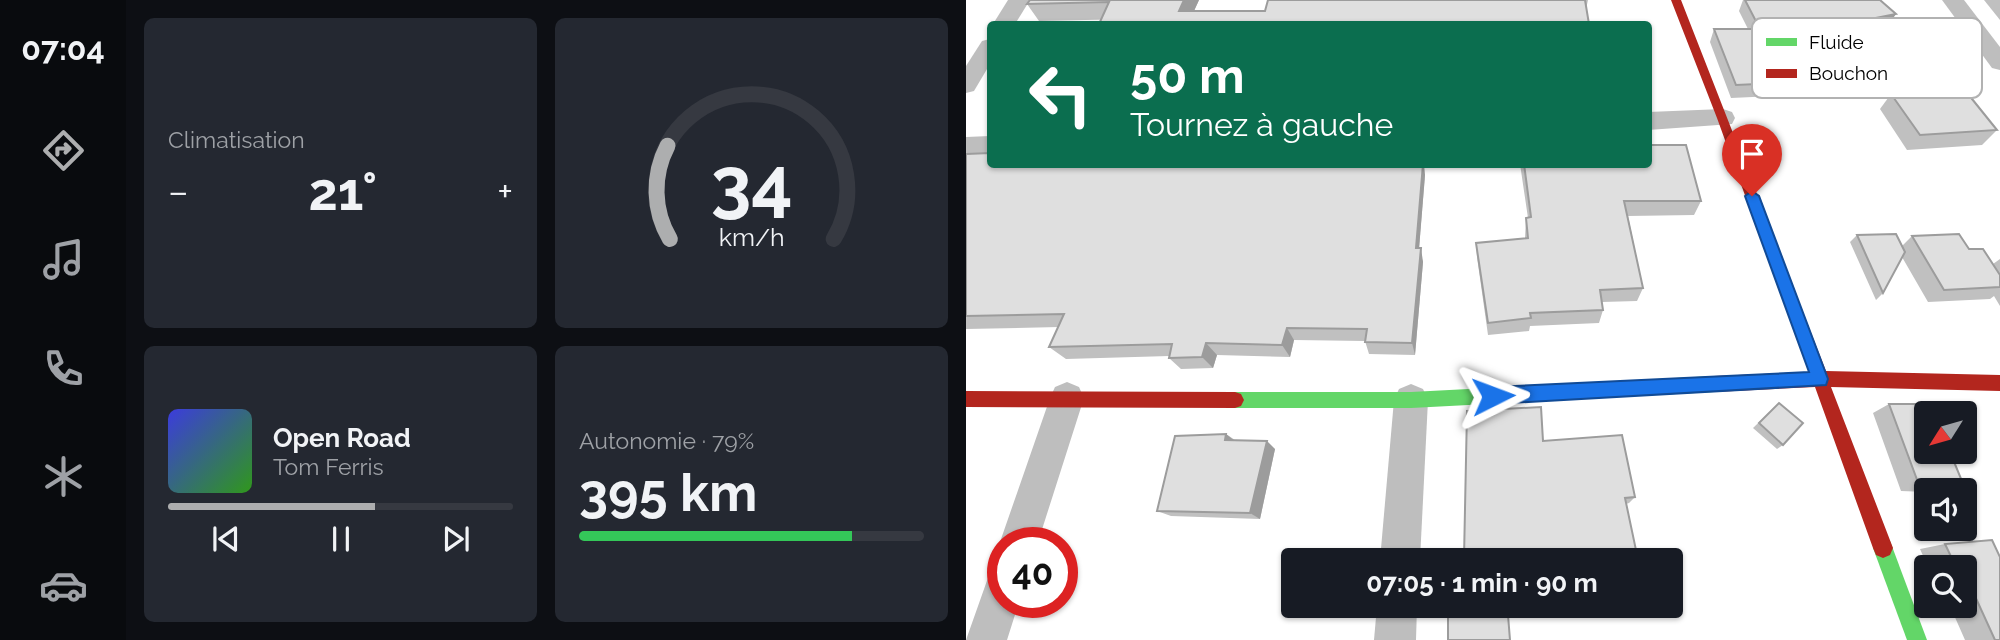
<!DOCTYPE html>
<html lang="fr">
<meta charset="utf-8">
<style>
body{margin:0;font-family:Raleway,sans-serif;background:#242831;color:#f1f3f6;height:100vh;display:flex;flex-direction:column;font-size:26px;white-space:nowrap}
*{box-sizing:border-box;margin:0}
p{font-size:23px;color:#9ea1a6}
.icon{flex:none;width:38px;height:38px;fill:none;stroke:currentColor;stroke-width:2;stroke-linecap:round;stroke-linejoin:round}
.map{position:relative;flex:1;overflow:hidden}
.drawer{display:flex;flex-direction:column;gap:18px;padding:18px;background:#0d0f14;width:840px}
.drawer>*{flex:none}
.guide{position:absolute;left:21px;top:21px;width:665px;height:147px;border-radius:7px;box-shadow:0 2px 5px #0004;background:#0b6e4f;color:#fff;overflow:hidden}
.needle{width:46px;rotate:233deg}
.tools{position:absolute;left:948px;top:401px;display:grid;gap:14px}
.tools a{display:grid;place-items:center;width:63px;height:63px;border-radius:7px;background:#171b24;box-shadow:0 2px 5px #0004;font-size:35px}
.speed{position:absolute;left:21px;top:527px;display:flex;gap:14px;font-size:35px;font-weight:700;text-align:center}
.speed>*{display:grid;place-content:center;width:91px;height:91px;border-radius:50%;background:#171b24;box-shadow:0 2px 5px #0004;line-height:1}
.speed .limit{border:10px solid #d22;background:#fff;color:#111}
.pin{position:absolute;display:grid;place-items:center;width:60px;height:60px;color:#fff;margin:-72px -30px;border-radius:50% 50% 50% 0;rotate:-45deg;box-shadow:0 0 7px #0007}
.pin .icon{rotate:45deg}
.me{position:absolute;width:77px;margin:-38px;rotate:87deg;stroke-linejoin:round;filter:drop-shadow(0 0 5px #0008)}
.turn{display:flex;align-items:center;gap:24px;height:147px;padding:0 28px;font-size:32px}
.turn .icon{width:91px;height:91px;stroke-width:2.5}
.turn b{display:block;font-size:49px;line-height:60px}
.big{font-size:52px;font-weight:700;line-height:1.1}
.drawer .tile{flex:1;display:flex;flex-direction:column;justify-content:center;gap:10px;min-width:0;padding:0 24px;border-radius:10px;background:#242831}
.drawer .dial{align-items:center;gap:0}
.dial svg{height:182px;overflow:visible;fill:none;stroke:#363941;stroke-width:7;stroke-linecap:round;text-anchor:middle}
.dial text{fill:#f1f3f6;stroke:none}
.song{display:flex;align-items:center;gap:21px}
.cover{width:84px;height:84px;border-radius:10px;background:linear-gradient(135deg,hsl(240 70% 55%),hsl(110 70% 35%))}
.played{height:7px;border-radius:4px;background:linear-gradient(90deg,#adaeaf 60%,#363941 60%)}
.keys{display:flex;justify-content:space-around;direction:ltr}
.heat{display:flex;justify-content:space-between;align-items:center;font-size:38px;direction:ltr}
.charge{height:10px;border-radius:5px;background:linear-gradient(90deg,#34c759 79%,#363941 0)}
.drawer .tiles{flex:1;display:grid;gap:18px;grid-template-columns:repeat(2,1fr)}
.trip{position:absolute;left:315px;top:548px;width:402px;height:70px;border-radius:7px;background:#171b24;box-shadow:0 2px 5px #0004;font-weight:700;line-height:70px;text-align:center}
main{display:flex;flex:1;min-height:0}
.tab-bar{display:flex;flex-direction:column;width:126px;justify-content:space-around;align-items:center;background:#090b0e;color:#9ea1a6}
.tab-bar .icon{width:49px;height:49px}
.tab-bar .current{color:#adaeaf}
.tab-bar b{font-size:32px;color:#f1f3f6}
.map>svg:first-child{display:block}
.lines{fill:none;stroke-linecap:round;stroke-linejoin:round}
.street{fill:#bebebe;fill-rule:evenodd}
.fast{fill:#63d668;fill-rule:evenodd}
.jam{fill:#b3261e;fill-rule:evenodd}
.wall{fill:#c0c0c0}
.shaded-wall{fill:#9c9c9c}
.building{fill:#dfdfdf;stroke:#9c9c9c;stroke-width:2}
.route{fill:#1a73e8;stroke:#114b97;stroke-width:2}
.key{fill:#fff;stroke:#b2b2b2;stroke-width:2}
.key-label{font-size:19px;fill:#000}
</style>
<main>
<nav class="tab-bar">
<b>07:04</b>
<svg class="icon current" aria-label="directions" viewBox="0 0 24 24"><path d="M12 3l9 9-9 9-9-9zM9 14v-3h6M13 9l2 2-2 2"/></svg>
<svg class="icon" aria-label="music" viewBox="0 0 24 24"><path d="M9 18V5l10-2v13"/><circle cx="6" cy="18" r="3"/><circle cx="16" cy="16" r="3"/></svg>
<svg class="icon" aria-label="phone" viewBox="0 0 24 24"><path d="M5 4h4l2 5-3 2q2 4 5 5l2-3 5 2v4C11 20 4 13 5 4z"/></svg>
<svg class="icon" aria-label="climate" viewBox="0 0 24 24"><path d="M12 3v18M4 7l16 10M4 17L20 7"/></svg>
<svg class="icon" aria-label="car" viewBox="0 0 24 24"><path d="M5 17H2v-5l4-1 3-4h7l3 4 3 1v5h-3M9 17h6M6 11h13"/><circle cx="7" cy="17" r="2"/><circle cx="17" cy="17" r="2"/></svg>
</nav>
<section class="drawer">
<div class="tiles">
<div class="tile"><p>Climatisation</p>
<div class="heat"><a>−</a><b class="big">21°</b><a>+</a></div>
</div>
<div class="tile dial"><svg viewBox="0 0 100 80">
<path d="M14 69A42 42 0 1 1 86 69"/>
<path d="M14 69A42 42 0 0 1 13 28" stroke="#adaeaf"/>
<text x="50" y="56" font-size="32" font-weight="700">34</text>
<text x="50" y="72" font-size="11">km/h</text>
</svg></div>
<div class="tile">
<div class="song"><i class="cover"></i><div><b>Open Road</b><p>Tom Ferris</p></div></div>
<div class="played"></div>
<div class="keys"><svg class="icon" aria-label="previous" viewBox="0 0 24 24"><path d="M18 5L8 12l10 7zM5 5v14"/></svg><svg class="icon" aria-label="pause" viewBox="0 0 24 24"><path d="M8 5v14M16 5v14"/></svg><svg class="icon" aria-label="next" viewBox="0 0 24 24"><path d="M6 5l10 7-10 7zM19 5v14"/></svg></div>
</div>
<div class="tile"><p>Autonomie · 79%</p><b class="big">395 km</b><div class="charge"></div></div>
</div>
</section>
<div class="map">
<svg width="1034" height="640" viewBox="0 0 1034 640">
<rect width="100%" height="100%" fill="#fff"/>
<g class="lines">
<!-- street -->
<g class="street">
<polygon points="42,0 64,0 49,24 27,24"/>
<polygon points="976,0 998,0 1034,47 1034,70 1026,68"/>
<polygon points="24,39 24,64 8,91 0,93 0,66 16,41"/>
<polygon points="757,109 766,112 769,118 766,124 682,130 682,112"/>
<polygon points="24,136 24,154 0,155 0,137"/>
<polygon points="101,382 113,387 118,398 72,542 37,542 37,550 34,542 84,398 89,387"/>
<polygon points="445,384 457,389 462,400 454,560 414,560 428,400 433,389"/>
<polygon points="37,569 37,602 53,602 41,640 0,640 23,575"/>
<polygon points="411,606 451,606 450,640 408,640"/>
</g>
<!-- fast -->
<g class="fast">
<polygon points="748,376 754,379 756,384 754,389 748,392 445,408 269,408 263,406 260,400 263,394 269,392 445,392"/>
<polygon points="917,538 924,541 961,640 941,640 907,548 910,541"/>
</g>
<!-- jam -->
<g class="jam">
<polygon points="705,0 715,0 860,371 1034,375 1034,391 865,387 927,548 924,555 917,558 910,555 907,548 849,387 748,392 742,389 740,384 742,379 748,376 843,372 751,118"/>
<polygon points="0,391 269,392 275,394 278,400 275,406 269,408 0,407"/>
</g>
</g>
<!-- wall -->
<g class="wall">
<polygon points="233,0 228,11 299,11 302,0 622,0 620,9 73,21 61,4"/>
<polygon points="777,0 914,0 930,14 921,26 862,39 837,40 862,81 854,94 765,98 744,42 748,29 782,29 773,11"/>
<polygon points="1018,0 1034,0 1034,20"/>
<polygon points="925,94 1031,130 1016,145 941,150 914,109"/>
<polygon points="0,154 24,164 459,175 453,248 457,262 449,355 403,354 399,341 328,340 324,357 251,355 247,368 215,369 203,358 203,356 100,359 83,347 93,327 0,329"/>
<polygon points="554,164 682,164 735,201 728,215 662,216 677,288 671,301 636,302 637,310 633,323 564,326 563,331 522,335 511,257 510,243 559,238 560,218 562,218"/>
<polygon points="891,235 936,246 946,236 1003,249 1027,264 1034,259 1034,306 1028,296 1024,299 962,302 936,257 917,293 910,300 884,242"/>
<polygon points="813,403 817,445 811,449 787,428"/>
<polygon points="923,404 998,486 984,490 961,490 961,492 935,491 907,413"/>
<polygon points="260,434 269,440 309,449 294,519 205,516 191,511"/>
<polygon points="577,441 669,497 663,503 660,504 670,550 663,554 595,560 498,558"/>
<polygon points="979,544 1034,557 1034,640 999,640 984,606 999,606 999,567 962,567 954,549"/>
<polygon points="482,606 602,610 598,612 542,616"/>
</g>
<!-- shaded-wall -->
<g class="shaded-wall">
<polygon points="218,0 233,0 222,24 213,11"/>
<polygon points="930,14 921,26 862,39 869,26"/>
<polygon points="457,164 458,164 459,175 452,262 450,248"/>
<polygon points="455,248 457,262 449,355 446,343"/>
<polygon points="321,328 328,340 324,357 316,345"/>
<polygon points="240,343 251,355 247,368 236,357"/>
<polygon points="260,434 270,442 259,440"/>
<polygon points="301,441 309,449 294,519 284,513"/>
</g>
<!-- building -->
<g class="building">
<polygon points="64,0 218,0 213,11 299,11 302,0 619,0 623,24 133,24 143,2 61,4"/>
<polygon points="779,0 914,0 930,14 869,26 830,27 862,81 770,85 748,29 794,29"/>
<polygon points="998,89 1031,130 954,135 925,94"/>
<polygon points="682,145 720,145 735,201 658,201 677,288 634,290 637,310 564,313 565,318 522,323 510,243 562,238 560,218 565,217 558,164 682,164"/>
<polygon points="24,153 24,164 457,164 450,248 455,248 446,343 399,342 401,329 321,328 316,345 240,343 236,357 203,358 206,344 83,347 98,314 0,316 0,154"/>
<polygon points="930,234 939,252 917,293 891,235"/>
<polygon points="993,234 1003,249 1017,249 1034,275 1034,287 978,290 946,236"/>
<polygon points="813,403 837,423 817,445 793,423"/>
<polygon points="923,404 964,404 968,413 961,413 961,452 984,452 998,486 953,485"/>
<polygon points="575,407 577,441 656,435 669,497 659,498 670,550 595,556 595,560 481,560 481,559 498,558 501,411"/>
<polygon points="260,434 259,440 301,441 284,513 191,511 209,436"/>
<polygon points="1026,540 1034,557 1034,640 1029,640 1003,583 999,583 999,567 990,567 979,544"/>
<polygon points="482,606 601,606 602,610 542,615 544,640 482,640"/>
</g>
<!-- route -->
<polygon class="route" points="786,191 793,196 862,379 860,385 527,404 521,401 518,396 521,390 527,387 843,372 779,196"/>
<!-- legend -->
<rect x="786" y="18" width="230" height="80" rx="10" class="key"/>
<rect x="800" y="38" width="31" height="8" fill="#63d668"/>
<rect x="800" y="69" width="31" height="9" fill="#b3261e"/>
<g class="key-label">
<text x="843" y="49">Fluide</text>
<text x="843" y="80">Bouchon</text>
</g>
</svg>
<div class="tools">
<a><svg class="needle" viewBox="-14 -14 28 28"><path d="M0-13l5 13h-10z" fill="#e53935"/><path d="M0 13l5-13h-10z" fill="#9ea1a6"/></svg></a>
<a><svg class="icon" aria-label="sound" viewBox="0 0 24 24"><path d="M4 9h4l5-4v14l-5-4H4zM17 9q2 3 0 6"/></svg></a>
<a><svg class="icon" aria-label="search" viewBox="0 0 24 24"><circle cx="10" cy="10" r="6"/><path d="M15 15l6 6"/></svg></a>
</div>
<div class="speed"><div class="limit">40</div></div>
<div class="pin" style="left:786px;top:196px;background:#d93025"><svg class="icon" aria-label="arrive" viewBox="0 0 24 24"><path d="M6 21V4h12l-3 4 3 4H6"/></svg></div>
<svg class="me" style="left:527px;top:396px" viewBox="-20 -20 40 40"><path d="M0-17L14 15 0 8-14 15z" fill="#1a73e8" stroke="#fff" stroke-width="4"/></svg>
<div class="trip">07:05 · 1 min · 90 m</div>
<div class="guide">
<div class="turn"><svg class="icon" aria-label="left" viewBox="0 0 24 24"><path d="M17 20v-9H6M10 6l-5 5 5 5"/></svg><div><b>50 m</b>Tournez à gauche</div></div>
</div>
</div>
</main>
